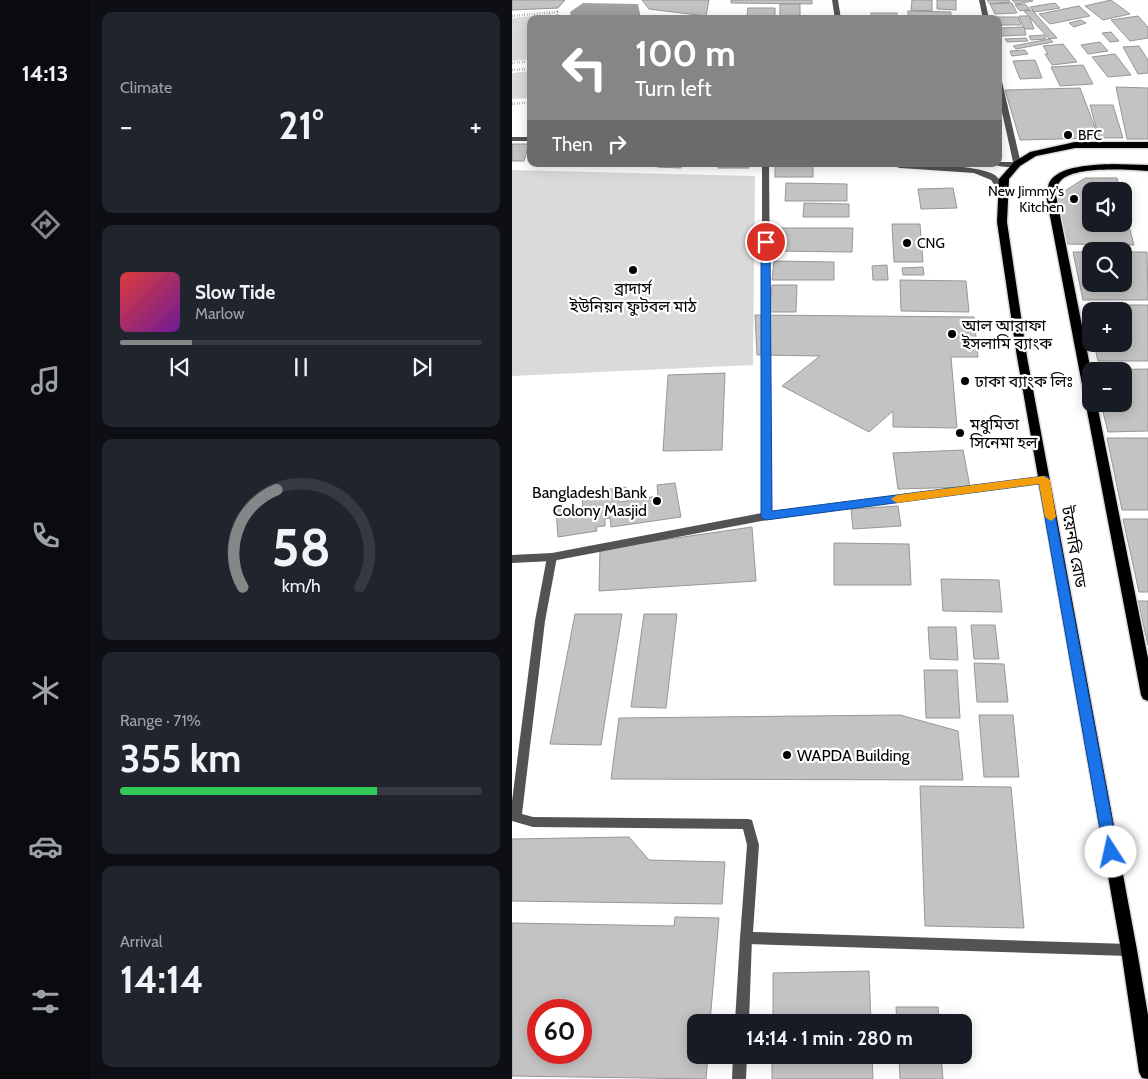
<!DOCTYPE html>
<meta charset="utf-8">
<style>
body{margin:0;font-family:Cabin,"Noto Sans Bengali",sans-serif;background:#20242c;color:#f1f3f6;height:100vh;display:flex;flex-direction:column;font-size:19px;white-space:nowrap}
*{box-sizing:border-box;margin:0}
p{font-size:16px;color:#9ea1a6}
.icon{flex:none;width:28px;height:28px;fill:none;stroke:currentColor;stroke-width:2;stroke-linecap:round;stroke-linejoin:round}
.map{position:relative;flex:1;overflow:hidden}
.sheet{display:flex;flex-direction:column;gap:12px;padding:12px;background:#0d0f14;width:422px}
.sheet>*{flex:none}
.banner{position:absolute;left:15px;top:15px;width:475px;height:152px;border-radius:10px;box-shadow:0 2px 12px #0003;background:#858687;color:#fff;overflow:hidden}
.tools{position:absolute;left:570px;top:182px;display:grid;gap:10px}
.tools a{display:grid;place-items:center;width:50px;height:50px;border-radius:10px;background:#171b24;box-shadow:0 2px 12px #0003;font-size:25px}
.speed{position:absolute;left:15px;top:999px;display:flex;gap:10px;font-size:25px;font-weight:700;text-align:center}
.speed>*{display:grid;place-content:center;width:65px;height:65px;border-radius:50%;background:#171b24;box-shadow:0 2px 12px #0003;line-height:1}
.speed .limit{border:8px solid #d22;background:#fff;color:#111}
.pin{position:absolute;display:grid;place-items:center;width:42px;height:42px;color:#fff;margin:-21px;border:2px solid #fff;border-radius:50%;box-shadow:0 1px 5px #0007}
.me{position:absolute;width:55px;margin:-28px;rotate:350deg;stroke-linejoin:round;filter:drop-shadow(0 0 4px #0008)}
.turn{display:flex;align-items:center;gap:18px;height:105px;padding:0 25px;font-size:22px}
.turn .icon{width:65px;height:65px;stroke-width:2.5}
.turn b{display:block;font-size:35px;line-height:42px}
.then{display:flex;align-items:center;height:48px;padding:0 25px;background:#0003;gap:10px;font-size:19px}
.big{font-size:38px;font-weight:800;line-height:1.1}
.sheet .tile{flex:1;display:flex;flex-direction:column;justify-content:center;gap:8px;min-width:0;padding:0 18px;border-radius:10px;background:#20242c}
.sheet .dial{align-items:center;gap:0}
.dial svg{height:130px;overflow:visible;fill:none;stroke:#363941;stroke-width:7;stroke-linecap:round;text-anchor:middle}
.dial text{fill:#f1f3f6;stroke:none}
.song{display:flex;align-items:center;gap:15px}
.cover{width:60px;height:60px;border-radius:8px;background:linear-gradient(135deg,hsl(0 70% 55%),hsl(280 70% 35%))}
.played{height:5px;border-radius:2px;background:linear-gradient(90deg,#858687 20%,#363941 20%)}
.keys{display:flex;justify-content:space-around;direction:ltr}
.heat{display:flex;justify-content:space-between;align-items:center;font-size:28px;direction:ltr}
.charge{height:8px;border-radius:4px;background:linear-gradient(90deg,#34c759 71%,#363941 0)}
.trip{position:absolute;left:175px;top:1014px;width:285px;height:50px;border-radius:10px;background:#171b24;box-shadow:0 2px 12px #0003;font-weight:800;line-height:50px;text-align:center}
main{display:flex;flex:1;min-height:0}
.tabs{display:flex;flex-direction:column;width:90px;justify-content:space-around;align-items:center;background:#090b0e;color:#9ea1a6}
.tabs .icon{width:35px;height:35px}
.tabs .current{color:#858687}
.tabs b{font-size:22px;color:#f1f3f6}
.map>svg:first-child{display:block}
.green{fill:#dadada}
.water{fill:#a1a1a1}
.building{fill:#c3c3c3;stroke:#979797;fill-rule:evenodd}
.lines{fill:none;stroke-linecap:round;stroke-linejoin:round}
.primary-casing{stroke:#dbdbdb;stroke-width:3}
.path{stroke:#757575;stroke-width:2.5;stroke-dasharray:0.5 2;stroke-linecap:butt}
.lane{fill:#535353;fill-rule:evenodd}
.street{fill:#535353;fill-rule:evenodd}
.primary{fill:#000;fill-rule:evenodd}
.route{fill:#1a73e8;stroke:#114b97}
.slow{fill:#f59e0b}
.poi-dot{fill:#000;stroke:#fff;stroke-width:2}
.labels{text-anchor:middle;dominant-baseline:central;stroke-width:4.5;stroke-linejoin:round;paint-order:stroke}
.far-poi-label{font-size:14px;fill:#000;stroke:#fff;text-anchor:start}
.poi-label{font-size:16px;fill:#000;stroke:#fff;text-anchor:start}
.street-label{font-size:16px;fill:#000;stroke:#fff}
</style>
<main>
<nav class="tabs">
<b>14:13</b>
<svg class="icon current" aria-label="directions" viewBox="0 0 24 24"><path d="M12 3l9 9-9 9-9-9zM9 14v-3h6M13 9l2 2-2 2"/></svg>
<svg class="icon" aria-label="music" viewBox="0 0 24 24"><path d="M9 18V5l10-2v13"/><circle cx="6" cy="18" r="3"/><circle cx="16" cy="16" r="3"/></svg>
<svg class="icon" aria-label="phone" viewBox="0 0 24 24"><path d="M5 4h4l2 5-3 2q2 4 5 5l2-3 5 2v4C11 20 4 13 5 4z"/></svg>
<svg class="icon" aria-label="climate" viewBox="0 0 24 24"><path d="M12 3v18M4 7l16 10M4 17L20 7"/></svg>
<svg class="icon" aria-label="car" viewBox="0 0 24 24"><path d="M5 17H2v-5l4-1 3-4h7l3 4 3 1v5h-3M9 17h6M6 11h13"/><circle cx="7" cy="17" r="2"/><circle cx="17" cy="17" r="2"/></svg>
<svg class="icon" aria-label="filters" viewBox="0 0 24 24"><path d="M4 7h16M4 17h16"/><circle cx="9" cy="7" r="2"/><circle cx="15" cy="17" r="2"/></svg>
</nav>
<section class="sheet">
<div class="tile"><p>Climate</p>
<div class="heat"><a>−</a><b class="big">21°</b><a>+</a></div>
</div>
<div class="tile">
<div class="song"><i class="cover"></i><div><b>Slow Tide</b><p>Marlow</p></div></div>
<div class="played"></div>
<div class="keys"><svg class="icon" aria-label="previous" viewBox="0 0 24 24"><path d="M18 5L8 12l10 7zM5 5v14"/></svg><svg class="icon" aria-label="pause" viewBox="0 0 24 24"><path d="M8 5v14M16 5v14"/></svg><svg class="icon" aria-label="next" viewBox="0 0 24 24"><path d="M6 5l10 7-10 7zM19 5v14"/></svg></div>
</div>
<div class="tile dial"><svg viewBox="0 0 100 80">
<path d="M14 69A42 42 0 1 1 86 69"/>
<path d="M14 69A42 42 0 0 1 35 9" stroke="#858687"/>
<text x="50" y="56" font-size="32" font-weight="700">58</text>
<text x="50" y="72" font-size="11">km/h</text>
</svg></div>
<div class="tile"><p>Range · 71%</p><b class="big">355 km</b><div class="charge"></div></div>
<div class="tile"><p>Arrival</p><b class="big">14:14</b></div>
</section>
<div class="map">
<svg width="636" height="1079" viewBox="0 0 636 1079">
<rect width="100%" height="100%" fill="#fff"/>
<!-- green -->
<g class="green">
<polygon points="39,14 39,19 19,19 19,59 0,61 0,18"/>
<polygon points="19,71 19,98 0,99 0,73"/>
<polygon points="0,170 243,176 241,365 0,376"/>
</g>
<!-- water -->
<polygon class="water" points="71,3 126,4 129,19 60,19 58,12"/>
<!-- building -->
<g class="building">
<polygon points="0,0 53,0 46,8 0,10"/>
<polygon points="130,0 197,0 194,16 137,9"/>
<polygon points="219,0 300,0 300,4 219,3"/>
<polygon points="400,0 420,0 420,11 399,10"/>
<polygon points="425,0 444,0 444,10 425,9"/>
<polygon points="475,0 497,0 498,2 478,4"/>
<polygon points="500,0 520,0 521,1 504,4"/>
<polygon points="599,0 618,14 591,20 573,6"/>
<polygon points="500,3 505,13 483,14 478,4"/>
<polygon points="543,3 548,8 523,12 518,7"/>
<rect x="268" y="4" width="20" height="13"/>
<polygon points="513,4 518,9 508,11 503,5"/>
<polygon points="567,6 578,16 538,24 527,14"/>
<polygon points="236,8 263,8 263,16 235,16"/>
<polygon points="520,10 545,38 537,39 512,11"/>
<polygon points="396,11 439,12 439,19 396,19"/>
<rect x="359" y="13" width="26" height="6"/>
<polygon points="187,16 187,19 151,19 152,17"/>
<polygon points="507,16 517,16 522,29 512,29"/>
<polygon points="626,16 636,27 636,38 618,41 599,20"/>
<polygon points="199,17 247,18 198,19"/>
<polygon points="485,17 506,17 509,25 487,25"/>
<polygon points="569,20 574,23 562,27 557,23"/>
<polygon points="512,27 514,35 490,36 488,28"/>
<polygon points="599,32 607,41 598,42 590,33"/>
<polygon points="532,35 534,39 519,40 517,36"/>
<polygon points="514,38 516,41 495,42 493,39"/>
<polygon points="538,39 541,42 504,49 501,46"/>
<polygon points="588,42 596,51 576,54 569,45"/>
<polygon points="551,44 565,62 540,65 533,54 536,54 531,46"/>
<polygon points="627,46 636,60 636,73 626,74 611,47"/>
<polygon points="513,50 516,54 500,56 498,51"/>
<polygon points="603,54 619,75 596,77 580,57"/>
<polygon points="523,60 530,78 508,79 501,61"/>
<polygon points="571,65 581,84 548,86 539,67"/>
<polygon points="604,87 636,88 636,139 615,139"/>
<polygon points="568,88 587,138 508,140 493,90"/>
<polygon points="578,105 601,105 611,138 587,138"/>
<polygon points="0,144 17,144 12,161 0,161"/>
<polygon points="146,164 170,164 169,168 145,167"/>
<polygon points="178,164 202,164 201,166 177,166"/>
<polygon points="207,164 237,164 237,168 206,168"/>
<rect x="263" y="164" width="38" height="13"/>
<polygon points="573,178 605,178 608,191 579,191 579,224 611,224 611,203 622,245 552,244 545,196"/>
<polygon points="274,183 335,184 335,201 273,201"/>
<polygon points="441,188 445,208 409,209 406,189"/>
<polygon points="292,203 337,204 337,217 291,217"/>
<polygon points="380,224 408,224 411,262 382,262"/>
<polygon points="261,228 341,228 340,252 259,251"/>
<polygon points="561,252 579,252 579,284 611,284 611,252 635,252 636,300 571,300"/>
<polygon points="262,261 322,262 322,280 260,280"/>
<polygon points="375,265 376,280 361,280 360,266"/>
<polygon points="411,267 412,275 391,275 390,268"/>
<polygon points="388,280 454,281 457,312 389,311"/>
<polygon points="260,285 285,285 284,312 258,312"/>
<polygon points="574,305 636,305 636,361 586,361 582,344 611,344 611,311 579,311 579,328"/>
<polygon points="243,315 462,317 466,357 439,357 445,428 381,427 381,411 357,432 270,386 308,356 245,355"/>
<polygon points="636,369 636,431 596,432 589,404 611,404 611,371 581,371 581,370"/>
<polygon points="213,373 210,450 151,451 156,375"/>
<polygon points="595,438 636,438 636,510 610,510"/>
<polygon points="451,450 458,487 386,489 381,453"/>
<polygon points="163,483 169,517 99,527 98,518 93,519 93,526 84,527 85,531 46,537 44,510 71,506 69,493 114,487 115,496 106,497 107,502 146,496 145,485"/>
<polygon points="386,506 389,526 341,529 339,509"/>
<polygon points="611,519 636,519 636,592 627,592"/>
<polygon points="240,527 244,581 87,591 88,549"/>
<polygon points="322,543 397,544 399,585 322,585"/>
<polygon points="429,579 487,580 490,612 431,611"/>
<polygon points="626,601 636,601 636,645"/>
<polygon points="63,614 110,614 89,745 38,744"/>
<polygon points="132,614 165,614 154,708 119,707"/>
<polygon points="459,625 483,625 487,659 462,659"/>
<polygon points="416,627 444,627 446,660 418,659"/>
<polygon points="462,663 492,664 496,702 465,702"/>
<polygon points="412,670 445,670 448,718 414,718"/>
<polygon points="388,715 446,731 451,780 99,779 107,718"/>
<polygon points="467,715 501,715 507,777 472,777"/>
<polygon points="408,786 499,787 512,928 413,926"/>
<polygon points="117,837 137,860 213,862 210,904 0,901 0,839"/>
<path d="M163,917l44,1 -9,104h-14v33h12l-2,24 -194,-3v-153l162,3zM26,1010h43v42h-43z"/>
<polygon points="357,971 359,1022 261,1022 261,973"/>
<polygon points="384,1007 426,1007 427,1022 385,1022"/>
<polygon points="260,1055 360,1055 361,1079 260,1079"/>
<polygon points="387,1055 429,1055 431,1079 388,1079"/>
</g>
<g class="lines">
<!-- primary casing -->
<g class="primary-casing">
<g id="primary">
<polygon points="563,142 636,142 636,148 563,148 524,156 508,166 497,179 495,222 515,357 625,950 636,1015 636,1079 630,1078 627,1072 609,950 505,357 485,222 487,179 502,162 518,152"/>
<path d="M600,164l36,1v6c-20,-1 -78,-6 -89,12 -2,3 -2,9 -3,12l35,176v33h6l51,254v43l-5,-2 -2,-4 -95,-500c1,-4 2,-8 3,-12 9,-18 46,-18 63,-19z"/>
</g>
</g>
<!-- path -->
<g class="path">
<polyline points="0,16 45,12 46,19"/>
<polyline points="0,63 19,61"/>
<polyline points="0,70 19,69"/>
<polyline points="0,104 19,102"/>
</g>
<!-- lane -->
<polygon class="lane" points="40,553 44,554 45,557 33,621 10,814 21,817 236,819 240,820 247,845 241,932 617,944 622,946 623,950 622,954 617,956 234,944 229,942 228,938 235,845 231,829 21,827 0,821 0,801 23,621 35,557 36,554"/>
<!-- street -->
<g class="street">
<polygon points="320,0 326,0 329,19 323,19"/>
<polygon points="467,0 473,0 477,19 471,19"/>
<path d="M486,75l3,2 20,87c-6,4 -21,4 -27,0h4v-2h15l-15,-68z"/>
<rect x="0" y="137" width="19" height="4"/>
<polygon points="250,164 257,164 260,512 532,477 535,478 537,480 535,482 255,520 40,561 0,563 0,555 40,553 250,513"/>
<path d="M373,164c22,-1 93,0 110,11 5,4 8,11 12,16l-4,2h-3l-9,-13 -17,-7 -74,-5z"/>
<polygon points="234,932 239,934 240,938 237,1022 223,1022 228,938 229,934"/>
<polygon points="221,1055 235,1055 234,1079 220,1079"/>
</g>
<!-- primary -->
<use href="#primary" class="primary"/>
</g>
<!-- route -->
<polygon class="route" points="254,239 258,242 260,511 532,476 536,477 606,852 604,856 599,858 594,856 592,852 527,484 254,520 251,519 249,516 249,242"/>
<!-- slow -->
<polygon class="slow" points="532,476 538,480 544,517 539,521 533,517 527,484 385,503 379,499 385,495"/>
<!-- markers -->
<g class="poi-dot">
<circle cx="556" cy="135" r="5"/>
<circle cx="562" cy="199" r="5"/>
<circle cx="395" cy="243" r="5"/>
<circle cx="121" cy="270" r="5"/>
<circle cx="440" cy="334" r="5"/>
<circle cx="453" cy="381" r="5"/>
<circle cx="448" cy="433" r="5"/>
<circle cx="145" cy="501" r="5"/>
<circle cx="275" cy="755" r="5"/>
</g>
<g class="labels">
<!-- far-poi labels -->
<g class="far-poi-label">
<text x="566" y="135">BFC</text>
<text x="552" y="191" text-anchor="end">New Jimmy's<tspan x="552" dy="16">Kitchen</tspan></text>
<text x="405" y="243">CNG</text>
</g>
<!-- poi labels -->
<g class="poi-label">
<text x="121" y="288" text-anchor="middle">ব্রাদার্স<tspan x="121" dy="18">ইউনিয়ন ফুটবল মাঠ</tspan></text>
<text x="450" y="325">আল আরাফা<tspan x="450" dy="18">ইসলামি ব্যাংক</tspan></text>
<text x="463" y="381">ঢাকা ব্যাংক লিঃ</text>
<text x="458" y="424">মধুমিতা<tspan x="458" dy="18">সিনেমা হল</tspan></text>
<text x="135" y="492" text-anchor="end">Bangladesh Bank<tspan x="135" dy="18">Colony Masjid</tspan></text>
<text x="285" y="755">WAPDA Building</text>
</g>
<!-- street labels -->
<g class="street-label">
<text transform="translate(562 547) rotate(80)">টয়েনবি রোড</text>
</g>
</g>
</svg>
<div class="tools">
<a><svg class="icon" aria-label="sound" viewBox="0 0 24 24"><path d="M4 9h4l5-4v14l-5-4H4zM17 9q2 3 0 6"/></svg></a>
<a><svg class="icon" aria-label="search" viewBox="0 0 24 24"><circle cx="10" cy="10" r="6"/><path d="M15 15l6 6"/></svg></a>
<a>+</a>
<a>−</a>
</div>
<div class="speed"><div class="limit">60</div></div>
<div class="pin" style="left:254px;top:242px;background:#d93025"><svg class="icon" aria-label="arrive" viewBox="0 0 24 24"><path d="M6 21V4h12l-3 4 3 4H6"/></svg></div>
<svg class="me" style="left:599px;top:852px" viewBox="-20 -20 40 40"><circle r="19" fill="#fff"/><path d="M0-13L10 11 0 6-10 11z" fill="#1a73e8"/></svg>
<div class="trip">14:14 · 1 min · 280 m</div>
<div class="banner">
<div class="turn"><svg class="icon" aria-label="left" viewBox="0 0 24 24"><path d="M17 20v-9H6M10 6l-5 5 5 5"/></svg><div><b>100 m</b>Turn left</div></div>
<div class="then">Then<svg class="icon" aria-label="right" viewBox="0 0 24 24"><path d="M7 20v-9h11M14 6l5 5-5 5"/></svg></div>
</div>
</div>
</main>
